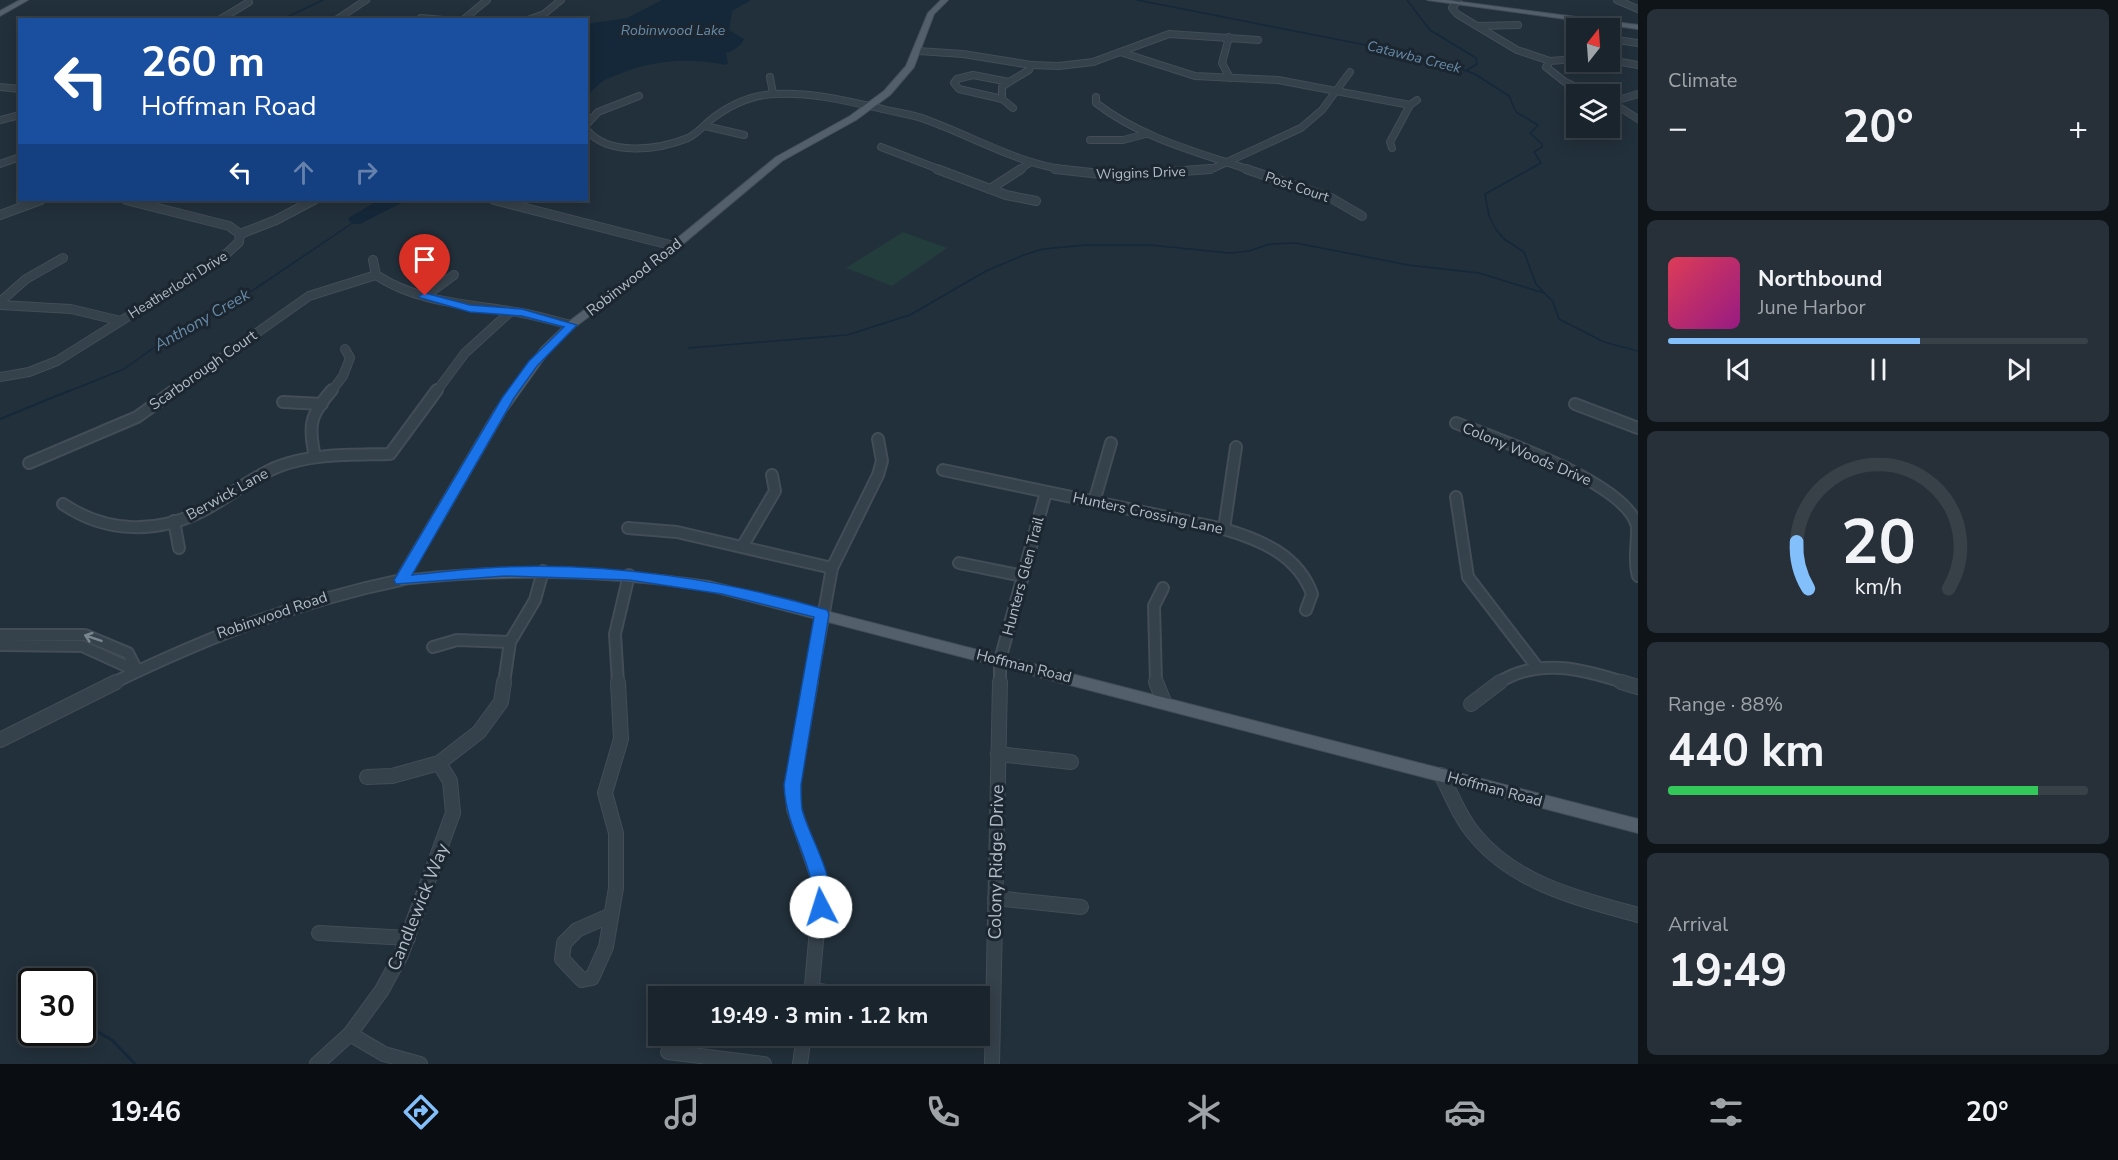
<!DOCTYPE html>
<meta charset="utf-8">
<style>
body{margin:0;font-family:"Nunito Sans",sans-serif;background:#273038;color:#f1f3f6;height:100vh;display:flex;flex-direction:column;font-size:22px;white-space:nowrap}
*{box-sizing:border-box;margin:0}
p{font-size:20px;color:#9fa4a9}
.icon{flex:none;width:33px;height:33px;fill:none;stroke:currentColor;stroke-width:2;stroke-linecap:round;stroke-linejoin:round}
.map{position:relative;flex:1;overflow:hidden}
.details{display:flex;flex-direction:column;gap:9px;padding:9px;background:#0e1418;width:480px}
.details>*{flex:none}
.hud{position:absolute;left:18px;top:18px;width:570px;height:183px;border-radius:0px;box-shadow:0 3px 15px #0003,0 0 0 2px #384148;background:#1a4fa0;color:#fff;overflow:hidden}
.needle{width:39px;rotate:17deg}
.controls{position:absolute;left:1566px;top:18px;display:grid;gap:12px}
.controls a{display:grid;place-items:center;width:54px;height:54px;border-radius:0px;background:#1a242c;box-shadow:0 3px 15px #0003,0 0 0 2px #384148;font-size:30px}
.speed{position:absolute;left:18px;top:968px;display:flex;gap:12px;font-size:30px;font-weight:700;text-align:center}
.speed>*{display:grid;place-content:center;width:78px;height:78px;border-radius:50%;background:#1a242c;box-shadow:0 3px 15px #0003,0 0 0 2px #384148;line-height:1}
.speed .limit{border:3px solid #111;border-radius:9px;background:#fff;color:#111}
.pin{position:absolute;display:grid;place-items:center;width:51px;height:51px;color:#fff;margin:-62px -26px;border-radius:50% 50% 50% 0;rotate:-45deg;box-shadow:0 0 6px #0007}
.pin .icon{rotate:45deg}
.me{position:absolute;width:66px;margin:-33px;rotate:355deg;stroke-linejoin:round;filter:drop-shadow(0 0 4px #0008)}
.turn{display:flex;align-items:center;gap:21px;height:126px;padding:0 24px;font-size:27px}
.turn .icon{width:78px;height:78px;stroke-width:2.5}
.turn b{display:block;font-size:42px;line-height:51px}
.lanes{display:flex;align-items:center;height:57px;padding:0 24px;background:#0003;justify-content:center;gap:30px;direction:ltr}
.lanes .off{opacity:.35}
.big{font-size:45px;font-weight:700;line-height:1.1}
.details .card{flex:1;display:flex;flex-direction:column;justify-content:center;gap:9px;min-width:0;padding:0 21px;border-radius:9px;background:#273038}
.details .dial{align-items:center;gap:0}
.dial svg{height:156px;overflow:visible;fill:none;stroke:#384148;stroke-width:7;stroke-linecap:round;text-anchor:middle}
.dial text{fill:#f1f3f6;stroke:none}
.song{display:flex;align-items:center;gap:18px}
.cover{width:72px;height:72px;border-radius:9px;background:linear-gradient(135deg,hsl(350 70% 55%),hsl(310 70% 35%))}
.played{height:6px;border-radius:3px;background:linear-gradient(90deg,#83bffa 60%,#384148 60%)}
.keys{display:flex;justify-content:space-around;direction:ltr}
.heat{display:flex;justify-content:space-between;align-items:center;font-size:33px;direction:ltr}
.charge{height:9px;border-radius:4px;background:linear-gradient(90deg,#34c759 88%,#384148 0)}
.trip{position:absolute;left:648px;top:986px;width:342px;height:60px;border-radius:0px;background:#1a242c;box-shadow:0 3px 15px #0003,0 0 0 2px #384148;font-weight:700;line-height:60px;text-align:center}
.tabs{display:flex;height:96px;justify-content:space-around;align-items:center;background:#0a0e12;color:#9fa4a9}
.tabs .icon{width:42px;height:42px}
.tabs .on{color:#83bffa}
.tabs b{font-size:27px;color:#f1f3f6}
main{display:flex;flex:1;min-height:0}
.map>svg:first-child{display:block}
.green{fill:#233c3c}
.water{fill:#152839}
.lines{fill:none;stroke-linecap:round;stroke-linejoin:round}
.stream-far2{stroke:#152839;stroke-width:1.5}
.stream-far1{stroke:#152839;stroke-width:2}
.stream{stroke:#152839;stroke-width:3}
.minor-far3-casing{stroke:#424d57;stroke-width:8}
.minor-far2-casing{stroke:#424d57;stroke-width:10}
.minor-far1-casing{stroke:#424d57;stroke-width:14}
.minor-casing{stroke:#424d57;stroke-width:16}
.major-casing{stroke:#424d57;stroke-width:2}
.minor-far3{stroke:#35414b;stroke-width:6}
.minor-far2{stroke:#35414b;stroke-width:8}
.minor-far1{stroke:#35414b;stroke-width:10}
.minor{stroke:#35414b;stroke-width:14}
.major{fill:#53606c;fill-rule:evenodd}
.oneway{stroke:#79858f}
.route{fill:#1a73e8;stroke:#114b97;stroke-width:1.5}
.labels{text-anchor:middle;dominant-baseline:central;stroke-width:6;stroke-linejoin:round;paint-order:stroke}
.far-water-label{font-size:14px;font-style:italic;fill:#688ba7;stroke:#1b2630}
.far-street-label{font-size:14px;fill:#b0bcc7;stroke:#1b2630}
.street-label{font-size:15px;fill:#b0bcc7;stroke:#1b2630}
.water-label{font-size:16px;font-style:italic;fill:#688ba7;stroke:#1b2630}
.near-street-label{font-size:18px;fill:#b0bcc7;stroke:#1b2630}
</style>
<main>
<div class="map">
<svg width="1638" height="1064" viewBox="0 0 1638 1064">
<rect width="100%" height="100%" fill="#22303b"/>
<!-- green -->
<polygon class="green" points="903,232 947,248 892,286 846,268"/>
<!-- water -->
<g class="water">
<path d="M662,0h89l-19,11 -3,19 15,9c-2,7 -13,13 -18,14l2,10 -2,2c-42,-9 -82,-4 -121,15 -7,3 -11,11 -18,14v-70l40,-6z"/>
<polygon points="379,200 407,200 360,224 352,224 348,219 350,217"/>
</g>
<g class="lines">
<!-- stream-far2 -->
<g class="stream-far2">
<polyline points="1137,0 1427,57 1475,74 1509,96 1516,112 1538,125 1530,133 1542,144 1542,147 1534,152 1541,163 1485,194 1489,216 1495,228 1504,239 1524,252 1536,284 1553,302 1559,319 1604,342 1638,351"/>
<polyline points="1407,0 1430,30 1476,58 1477,64 1467,70"/>
<polyline points="281,20 323,0"/>
<polyline points="688,348 847,335 910,315 986,271 1024,255 1043,249 1086,245 1149,245 1230,253 1249,251 1270,244 1296,243 1408,265 1479,273 1544,293"/>
<polyline points="67,392 124,369 177,331 237,301 354,222"/>
</g>
<!-- stream-far1 -->
<polyline class="stream-far1" points="0,419 71,390"/>
<!-- stream -->
<g class="stream">
<polyline points="28,1004 32,1006"/>
<polyline points="82,1023 112,1040 135,1064"/>
</g>
<!-- minor-far3 casing -->
<g class="minor-far3-casing">
<g id="minor-far3">
<polyline points="1458,0 1452,8 1457,14 1517,50 1550,61"/>
<polyline points="1617,0 1638,9"/>
<polyline points="421,18 444,20"/>
<polyline points="219,20 249,2"/>
<polyline points="336,20 366,0"/>
<polyline points="463,20 487,0"/>
<polyline points="528,20 544,14 561,0"/>
<polyline points="1478,26 1518,25"/>
<polyline points="1229,37 1222,63 1230,78"/>
<polyline points="1610,39 1638,43"/>
<polyline points="918,51 963,54 1031,65 1029,70 1009,82"/>
<polyline points="1120,52 1195,76 1278,80 1410,105"/>
<polyline points="1576,59 1550,61 1546,67 1565,82 1592,94"/>
<polyline points="1610,60 1638,65"/>
<polyline points="1031,65 1059,66 1093,62 1169,34 1258,40"/>
<polygon points="973,75 1009,82 1002,87 1002,99 959,89 954,83 957,79"/>
<polyline points="770,77 773,94"/>
<polyline points="0,87 20,89"/>
<path d="M1096,97v6c45,35 101,49 154,67"/>
<polyline points="1002,99 1013,108"/>
<polyline points="1610,101 1638,119"/>
<polyline points="1611,102 1638,94"/>
<polyline points="0,120 20,115"/>
<polyline points="586,125 598,112 639,96"/>
<polyline points="705,126 744,135"/>
<path d="M586,129c22,28 72,21 102,9 8,-4 15,-11 21,-17 20,-16 41,-26 66,-27 37,-2 72,7 108,15 14,4 30,5 44,11 47,17 91,44 141,50"/>
<polyline points="1090,140 1123,140 1146,134"/>
<polyline points="881,147 941,170"/>
<polyline points="1392,148 1390,142 1410,105 1417,100"/>
<polyline points="0,164 20,157"/>
<polyline points="1019,170 1031,162"/>
<polyline points="1199,170 1214,168 1301,128 1322,110 1350,72"/>
</g>
</g>
<!-- minor-far2 casing -->
<g class="minor-far2-casing">
<g id="minor-far2">
<polyline points="937,169 1006,195 1036,201"/>
<polyline points="1055,169 1119,176 1210,169"/>
<polyline points="1246,169 1331,198 1362,216"/>
<polyline points="990,189 1021,169"/>
<polyline points="494,200 674,246"/>
<polyline points="0,215 41,200"/>
<polyline points="240,234 276,220 314,200"/>
<path d="M373,260l3,15c44,29 95,29 146,38 16,3 33,8 49,12"/>
<polyline points="425,296 454,275"/>
<polyline points="0,302 26,279 63,258"/>
<polyline points="0,305 71,309 121,321"/>
<polyline points="0,377 29,372 57,361 223,257 239,242 240,234 229,226 126,200"/>
<polyline points="173,392 309,296 376,275"/>
<polyline points="331,392 343,376 350,358 345,349"/>
<polyline points="436,392 465,353 510,312"/>
</g>
</g>
<!-- minor-far1 casing -->
<g class="minor-far1-casing">
<g id="minor-far1">
<polyline points="283,402 322,404"/>
<polyline points="1575,404 1638,428"/>
<path d="M1456,423c40,16 170,59 181,103 1,16 -4,33 1,50"/>
<path d="M315,457c-7,-32 -5,-42 17,-67"/>
<polyline points="29,463 137,417 175,390"/>
<path d="M943,470l281,59c37,11 74,26 88,65l-6,16"/>
<polyline points="1456,497 1468,577 1537,667"/>
<polyline points="1094,502 1111,443"/>
<path d="M63,504c44,30 96,30 143,5 24,-13 45,-31 71,-42 36,-14 75,-12 113,-13l47,-64"/>
<polyline points="174,521 179,548"/>
<polyline points="628,528 677,532 832,568"/>
<polyline points="1224,529 1236,447"/>
<polyline points="742,547 775,491 772,475"/>
<polyline points="959,563 1023,576"/>
<polyline points="0,635 85,635 128,653 137,671"/>
<polyline points="0,645 82,646 137,671"/>
<polyline points="433,647 457,640 510,642"/>
<path d="M113,683c93,-45 186,-82 288,-103"/>
<polyline points="504,683 510,642 535,600 543,571"/>
<polyline points="618,683 615,634 629,575"/>
<polyline points="811,683 832,568 878,475 882,461 878,439"/>
<polyline points="1000,683 1000,660 1046,492"/>
<polyline points="1156,683 1154,606 1163,588"/>
<path d="M1498,683c40,-26 85,-14 128,0"/>
</g>
</g>
<!-- minor casing -->
<g class="minor-casing">
<g id="minor">
<polyline points="1156,682 1164,702"/>
<polyline points="1621,682 1638,687"/>
<polyline points="1471,704 1500,682"/>
<polyline points="0,740 116,682"/>
<polyline points="998,754 1071,762"/>
<path d="M1441,775c11,20 19,43 34,60 40,49 105,64 163,80"/>
<polyline points="367,777 392,776 439,763 479,732 501,702 504,682"/>
<polyline points="995,898 1081,907"/>
<polyline points="611,915 577,930 564,943 562,959 582,980 592,978 606,947 616,888 616,833 605,793 621,739 618,682"/>
<polyline points="319,933 408,938"/>
<polyline points="811,990 856,996"/>
<polyline points="811,996 821,886 794,809 792,785 811,682"/>
<polyline points="350,1034 384,1054 420,1064"/>
<polyline points="668,1052 764,1064"/>
<polyline points="317,1064 350,1034 382,990 401,955 453,813 450,781 439,763"/>
<polyline points="800,1064 804,1035"/>
<polyline points="992,1064 1000,682"/>
</g>
</g>
<!-- major casing -->
<g class="major-casing">
<g id="major">
<polygon points="20,0 28,0 0,16 0,11"/>
<path d="M941,0h7l-14,14 -20,53 -24,28 -34,25 -74,41 -117,98 -90,68 -26,25 -43,60 -94,162c99,-11 198,-7 297,7l929,238v14l-929,-242c-103,-16 -204,-17 -308,-6l-5,-2 -2,-3 100,-169 47,-63 26,-25 90,-68 119,-98 74,-41 34,-25 22,-25 22,-53z"/>
<polygon points="1427,0 1446,0 1638,25 1638,29"/>
</g>
</g>
<!-- minor-far3 -->
<use href="#minor-far3" class="minor-far3"/>
<!-- minor-far2 -->
<use href="#minor-far2" class="minor-far2"/>
<!-- minor-far1 -->
<use href="#minor-far1" class="minor-far1"/>
<!-- minor -->
<use href="#minor" class="minor"/>
<!-- major -->
<use href="#major" class="major"/>
</g>
<!-- one-way arrows -->
<defs><path id="oneway-shaft" d="M-6 0H5M1.5-3L5.5 0L1.5 3" fill="none" stroke-width="1.6" stroke-linecap="round" stroke-linejoin="round" transform="scale(1.5)"/></defs>
<use class="oneway" href="#oneway-shaft" transform="translate(93 638) rotate(-161)"/>
<!-- route -->
<path class="route" d="M425,293l45,12 52,4 55,16 -40,41 -23,32 -102,177c30,-3 61,-7 91,-8 106,-5 223,13 324,43l2,4 -28,171c0,8 0,16 1,24 7,29 39,75 25,104l-6,2 -7,-2c-4,-9 -1,-18 -2,-28 -7,-36 -26,-60 -28,-100l30,-168 -92,-23 -93,-14 -124,-4 -109,8 -2,-4 108,-182 27,-37 35,-34 -42,-11 -52,-4 -49,-14 -2,-2z"/>
<g class="labels">
<!-- far-water labels -->
<g class="far-water-label">
<text x="673" y="30">Robinwood Lake</text>
<text transform="translate(1414 57) rotate(14)">Catawba Creek</text>
</g>
<!-- far-street labels -->
<g class="far-street-label">
<text transform="translate(1141 173) rotate(-2)">Wiggins Drive</text>
<text transform="translate(1297 187) rotate(19)">Post Court</text>
<text transform="translate(178 285) rotate(-32)">Heatherloch Drive</text>
</g>
<!-- street labels -->
<g class="street-label">
<text transform="translate(634 277) rotate(-38)">Robinwood Road</text>
<text transform="translate(203 370) rotate(-35)">Scarborough Court</text>
<text transform="translate(1527 454) rotate(23)">Colony Woods Drive</text>
<text transform="translate(227 494) rotate(-29)">Berwick Lane</text>
<text transform="translate(1148 513) rotate(12)">Hunters Crossing Lane</text>
<text transform="translate(1023 576) rotate(-75)">Hunters Glen Trail</text>
<text transform="translate(272 615) rotate(-19)">Robinwood Road</text>
<text transform="translate(1024 666) rotate(14)">Hoffman Road</text>
<text transform="translate(1495 789) rotate(15)">Hoffman Road</text>
</g>
<!-- water labels -->
<g class="water-label">
<text transform="translate(202 320) rotate(-30)">Anthony Creek</text>
</g>
<!-- near-street labels -->
<g class="near-street-label">
<text transform="translate(996 862) rotate(-89)">Colony Ridge Drive</text>
<text transform="translate(418 907) rotate(-68)">Candlewick Way</text>
</g>
</g>
</svg>
<div class="controls">
<a><svg class="needle" viewBox="-14 -14 28 28"><path d="M0-13l5 13h-10z" fill="#e53935"/><path d="M0 13l5-13h-10z" fill="#9fa4a9"/></svg></a>
<a><svg class="icon" aria-label="layers" viewBox="0 0 24 24"><path d="M12 4l9 5-9 5-9-5zM3 14l9 5 9-5"/></svg></a>
</div>
<div class="speed"><div class="limit">30</div></div>
<div class="pin" style="left:425px;top:296px;background:#d93025"><svg class="icon" aria-label="arrive" viewBox="0 0 24 24"><path d="M6 21V4h12l-3 4 3 4H6"/></svg></div>
<svg class="me" style="left:821px;top:907px" viewBox="-20 -20 40 40"><circle r="19" fill="#fff"/><path d="M0-13L10 11 0 6-10 11z" fill="#1a73e8"/></svg>
<div class="trip">19:49 · 3 min · 1.2 km</div>
<div class="hud">
<div class="turn"><svg class="icon" aria-label="left" viewBox="0 0 24 24"><path d="M17 20v-9H6M10 6l-5 5 5 5"/></svg><div><b>260 m</b>Hoffman Road</div></div>
<div class="lanes"><svg class="icon" aria-label="left" viewBox="0 0 24 24"><path d="M17 20v-9H6M10 6l-5 5 5 5"/></svg><svg class="icon off" aria-label="ahead" viewBox="0 0 24 24"><path d="M12 20V5M6 11l6-6 6 6"/></svg><svg class="icon off" aria-label="right" viewBox="0 0 24 24"><path d="M7 20v-9h11M14 6l5 5-5 5"/></svg></div>
</div>
</div>
<section class="details">
<div class="card"><p>Climate</p>
<div class="heat"><a>−</a><b class="big">20°</b><a>+</a></div>
</div>
<div class="card">
<div class="song"><i class="cover"></i><div><b>Northbound</b><p>June Harbor</p></div></div>
<div class="played"></div>
<div class="keys"><svg class="icon" aria-label="previous" viewBox="0 0 24 24"><path d="M18 5L8 12l10 7zM5 5v14"/></svg><svg class="icon" aria-label="pause" viewBox="0 0 24 24"><path d="M8 5v14M16 5v14"/></svg><svg class="icon" aria-label="next" viewBox="0 0 24 24"><path d="M6 5l10 7-10 7zM19 5v14"/></svg></div>
</div>
<div class="card dial"><svg viewBox="0 0 100 80">
<path d="M14 69A42 42 0 1 1 86 69"/>
<path d="M14 69A42 42 0 0 1 8 45" stroke="#83bffa"/>
<text x="50" y="56" font-size="32" font-weight="700">20</text>
<text x="50" y="72" font-size="11">km/h</text>
</svg></div>
<div class="card"><p>Range · 88%</p><b class="big">440 km</b><div class="charge"></div></div>
<div class="card"><p>Arrival</p><b class="big">19:49</b></div>
</section>
</main>
<nav class="tabs">
<b>19:46</b>
<svg class="icon on" aria-label="directions" viewBox="0 0 24 24"><path d="M12 3l9 9-9 9-9-9zM9 14v-3h6M13 9l2 2-2 2"/></svg>
<svg class="icon" aria-label="music" viewBox="0 0 24 24"><path d="M9 18V5l10-2v13"/><circle cx="6" cy="18" r="3"/><circle cx="16" cy="16" r="3"/></svg>
<svg class="icon" aria-label="phone" viewBox="0 0 24 24"><path d="M5 4h4l2 5-3 2q2 4 5 5l2-3 5 2v4C11 20 4 13 5 4z"/></svg>
<svg class="icon" aria-label="climate" viewBox="0 0 24 24"><path d="M12 3v18M4 7l16 10M4 17L20 7"/></svg>
<svg class="icon" aria-label="car" viewBox="0 0 24 24"><path d="M5 17H2v-5l4-1 3-4h7l3 4 3 1v5h-3M9 17h6M6 11h13"/><circle cx="7" cy="17" r="2"/><circle cx="17" cy="17" r="2"/></svg>
<svg class="icon" aria-label="filters" viewBox="0 0 24 24"><path d="M4 7h16M4 17h16"/><circle cx="9" cy="7" r="2"/><circle cx="15" cy="17" r="2"/></svg>
<b>20°</b>
</nav>
